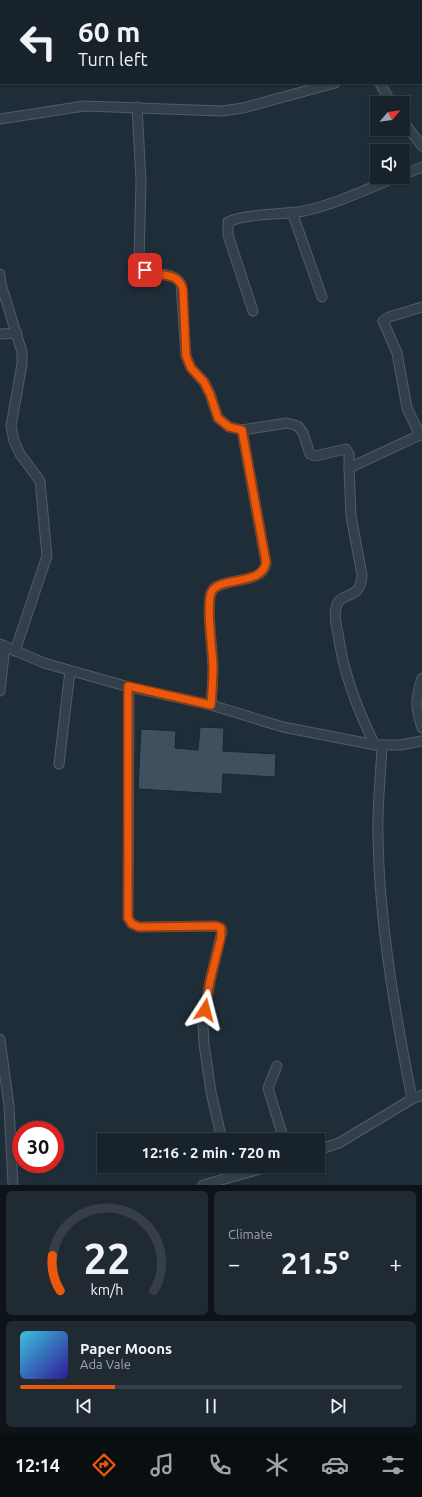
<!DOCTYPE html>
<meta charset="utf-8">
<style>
body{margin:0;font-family:Ubuntu,sans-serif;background:#202a33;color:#f1f3f6;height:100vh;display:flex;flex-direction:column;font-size:15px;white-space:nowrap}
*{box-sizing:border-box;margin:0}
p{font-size:13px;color:#9ea4a9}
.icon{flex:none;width:22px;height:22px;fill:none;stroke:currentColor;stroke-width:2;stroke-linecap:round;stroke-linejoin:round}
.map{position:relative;height:1185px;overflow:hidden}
.side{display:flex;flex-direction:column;gap:6px;padding:6px;background:#0d1318;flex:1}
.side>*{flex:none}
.guide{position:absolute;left:0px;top:0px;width:422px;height:84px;box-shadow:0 1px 3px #0004,0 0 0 1px #363f47;background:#17222b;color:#f1f3f6;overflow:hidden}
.needle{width:26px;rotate:62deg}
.fabs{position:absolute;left:370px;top:96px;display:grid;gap:8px}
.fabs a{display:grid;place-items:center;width:40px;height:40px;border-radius:0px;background:#17222b;box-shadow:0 1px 3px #0004,0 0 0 1px #363f47;font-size:20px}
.speed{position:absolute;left:12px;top:1121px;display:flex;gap:8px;font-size:20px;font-weight:700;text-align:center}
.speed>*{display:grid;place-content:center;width:52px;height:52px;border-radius:50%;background:#17222b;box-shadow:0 1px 3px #0004,0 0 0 1px #363f47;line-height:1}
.speed .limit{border:6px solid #d22;background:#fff;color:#111}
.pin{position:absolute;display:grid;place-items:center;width:34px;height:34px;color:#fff;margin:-17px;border-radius:8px;box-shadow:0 2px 6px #0006}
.me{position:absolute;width:44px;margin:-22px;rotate:9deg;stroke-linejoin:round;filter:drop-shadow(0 0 3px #0008)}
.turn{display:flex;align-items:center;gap:14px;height:84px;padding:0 12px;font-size:18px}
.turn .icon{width:52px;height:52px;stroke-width:2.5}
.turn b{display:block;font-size:28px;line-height:34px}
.big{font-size:30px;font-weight:700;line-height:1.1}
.side .widget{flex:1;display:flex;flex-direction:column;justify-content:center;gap:6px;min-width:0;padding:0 14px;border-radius:6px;background:#202a33}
.side .dial{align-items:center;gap:0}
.dial svg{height:104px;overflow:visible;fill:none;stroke:#363f47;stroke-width:7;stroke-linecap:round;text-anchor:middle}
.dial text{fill:#f1f3f6;stroke:none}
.song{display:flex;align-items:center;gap:12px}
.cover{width:48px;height:48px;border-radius:6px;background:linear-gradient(135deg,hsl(190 70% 55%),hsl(250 70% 35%))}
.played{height:4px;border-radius:2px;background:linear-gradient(90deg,#ea580c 25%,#363f47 25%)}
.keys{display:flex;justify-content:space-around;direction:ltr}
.heat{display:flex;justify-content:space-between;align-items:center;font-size:22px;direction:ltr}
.side .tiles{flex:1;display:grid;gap:6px;grid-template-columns:1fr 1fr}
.widget:last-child{grid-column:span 2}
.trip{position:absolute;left:97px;top:1133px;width:228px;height:40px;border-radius:0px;background:#17222b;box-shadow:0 1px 3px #0004,0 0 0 1px #363f47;font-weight:700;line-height:40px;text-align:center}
.dock{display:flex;height:64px;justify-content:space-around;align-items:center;background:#090e11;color:#9ea4a9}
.dock .icon{width:28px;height:28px}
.dock .active{color:#ea580c}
.dock b{font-size:18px;color:#f1f3f6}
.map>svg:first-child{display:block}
.building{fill:#3f505e;stroke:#1a2630}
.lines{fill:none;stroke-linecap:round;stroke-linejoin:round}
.street-casing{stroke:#505c67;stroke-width:11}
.street{stroke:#333f4a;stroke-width:9}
.route-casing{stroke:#983908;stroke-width:10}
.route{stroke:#ea580c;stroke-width:7}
</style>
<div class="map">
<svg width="422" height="1185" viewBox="0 0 422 1185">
<rect width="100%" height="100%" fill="#1f2d39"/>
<!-- building -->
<polygon class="building" points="200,727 224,728 223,751 276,754 275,777 223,774 222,794 138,789 141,729 176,731 175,748 198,750"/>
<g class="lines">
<!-- street casing -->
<g class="street-casing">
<g id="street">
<polyline points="100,1 102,0"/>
<polyline points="0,20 1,20"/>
<polyline points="421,60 422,60"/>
<polyline points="380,83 391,103"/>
<path d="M137,107l4,73 -2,81c10,21 31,6 42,23l5,72 5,12 13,14 6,12 8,24 11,9 13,3 45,-7 11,3 5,7 7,21 5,2 31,-7 3,5v14"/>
<polyline points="0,119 84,106 222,111 243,108 335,83"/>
<polyline points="403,121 422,146"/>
<polyline points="403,175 422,167"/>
<polyline points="292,212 322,297"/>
<polyline points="0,274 1,284 22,352 22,364 11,426 14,441 20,454 40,481 47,556 15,651"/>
<path d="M253,311l-25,-76v-13c19,-9 55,-7 76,-11 32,-7 63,-22 93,-34"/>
<polyline points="0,334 17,333"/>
<polyline points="420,435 407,408 397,353 383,321 389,317 422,307"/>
<polyline points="0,644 44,663 129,687 211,705 283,727 375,745 400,745 422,741"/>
<path d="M422,678c-7,23 -7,27 0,50"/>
<polyline points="129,687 128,918 132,924 139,927 215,926 221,928 222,931 210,981 203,1024 204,1044 211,1092 222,1140"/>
<polyline points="0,691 5,646"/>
<path d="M211,705c1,-13 2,-25 2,-37 0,-16 -8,-66 -1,-77 9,-15 51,-5 54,-28l-24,-133"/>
<path d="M375,745c-18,-36 -32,-72 -37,-112 -2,-8 -4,-17 -2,-25 3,-18 25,-6 26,-33l-11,-59 -2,-48 73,-34"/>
<path d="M382,745c-1,30 -5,59 -4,89 1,88 17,178 34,265"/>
<polyline points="59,764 70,671"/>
<polyline points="0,1039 9,1106 13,1185"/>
<polyline points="277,1066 268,1088 284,1140"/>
<polyline points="318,1150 339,1143 412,1099 422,1095"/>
<polyline points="203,1185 271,1166"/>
</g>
</g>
<!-- street -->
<use href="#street" class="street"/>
</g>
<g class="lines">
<!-- route casing -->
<g class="route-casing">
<path id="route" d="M145,270c13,8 32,0 38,19l3,67 5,12 13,14 6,12 8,24 11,9 13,3 24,132c-3,24 -45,14 -54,29 -7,11 1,61 1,77 0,12 -1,24 -2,37l-83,-19v232l4,6 7,3 77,-1 5,2v9l-11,44 -5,29"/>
</g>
<!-- route -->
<use href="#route" class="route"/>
</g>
</svg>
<div class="fabs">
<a><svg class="needle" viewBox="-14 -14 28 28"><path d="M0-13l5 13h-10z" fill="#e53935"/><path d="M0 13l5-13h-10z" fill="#9ea4a9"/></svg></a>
<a><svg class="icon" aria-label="sound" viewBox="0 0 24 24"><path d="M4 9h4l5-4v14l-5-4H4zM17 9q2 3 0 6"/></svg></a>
</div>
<div class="speed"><div class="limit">30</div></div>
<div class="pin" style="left:145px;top:270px;background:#d93025"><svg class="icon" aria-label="arrive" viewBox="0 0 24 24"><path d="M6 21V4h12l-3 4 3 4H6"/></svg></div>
<svg class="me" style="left:205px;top:1010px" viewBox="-20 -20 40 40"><path d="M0-17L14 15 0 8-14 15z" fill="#ea580c" stroke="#fff" stroke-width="4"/></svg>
<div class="trip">12:16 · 2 min · 720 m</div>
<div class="guide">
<div class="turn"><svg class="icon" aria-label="left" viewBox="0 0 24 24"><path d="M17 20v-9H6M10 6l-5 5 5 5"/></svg><div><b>60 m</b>Turn left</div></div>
</div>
</div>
<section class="side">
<div class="tiles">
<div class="widget dial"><svg viewBox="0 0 100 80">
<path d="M14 69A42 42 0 1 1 86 69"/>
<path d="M14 69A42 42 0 0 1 8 42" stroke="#ea580c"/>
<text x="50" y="56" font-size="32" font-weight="700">22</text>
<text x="50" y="72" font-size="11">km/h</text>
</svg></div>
<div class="widget"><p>Climate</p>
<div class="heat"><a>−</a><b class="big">21.5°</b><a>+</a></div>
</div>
<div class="widget">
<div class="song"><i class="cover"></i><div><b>Paper Moons</b><p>Ada Vale</p></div></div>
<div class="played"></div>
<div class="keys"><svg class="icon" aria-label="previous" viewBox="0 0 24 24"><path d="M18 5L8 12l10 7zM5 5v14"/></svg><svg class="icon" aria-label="pause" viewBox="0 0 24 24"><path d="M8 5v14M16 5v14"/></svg><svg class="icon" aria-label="next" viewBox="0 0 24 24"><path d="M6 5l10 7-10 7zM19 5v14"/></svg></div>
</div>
</div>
</section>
<nav class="dock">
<b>12:14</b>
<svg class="icon active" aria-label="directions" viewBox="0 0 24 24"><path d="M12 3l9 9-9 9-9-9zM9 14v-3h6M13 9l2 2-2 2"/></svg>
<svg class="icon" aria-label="music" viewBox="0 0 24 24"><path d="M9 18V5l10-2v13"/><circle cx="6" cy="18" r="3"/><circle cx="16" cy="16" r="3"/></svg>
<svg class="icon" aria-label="phone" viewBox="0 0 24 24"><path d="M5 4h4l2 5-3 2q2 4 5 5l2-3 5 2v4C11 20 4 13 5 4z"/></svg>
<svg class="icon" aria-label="climate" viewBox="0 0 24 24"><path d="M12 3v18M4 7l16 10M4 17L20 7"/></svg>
<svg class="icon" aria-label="car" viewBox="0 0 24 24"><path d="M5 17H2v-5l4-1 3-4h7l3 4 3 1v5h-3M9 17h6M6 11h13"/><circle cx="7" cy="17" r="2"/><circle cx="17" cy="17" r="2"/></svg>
<svg class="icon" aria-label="filters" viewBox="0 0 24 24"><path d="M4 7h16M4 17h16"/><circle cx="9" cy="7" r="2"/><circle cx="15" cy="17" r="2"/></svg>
</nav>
